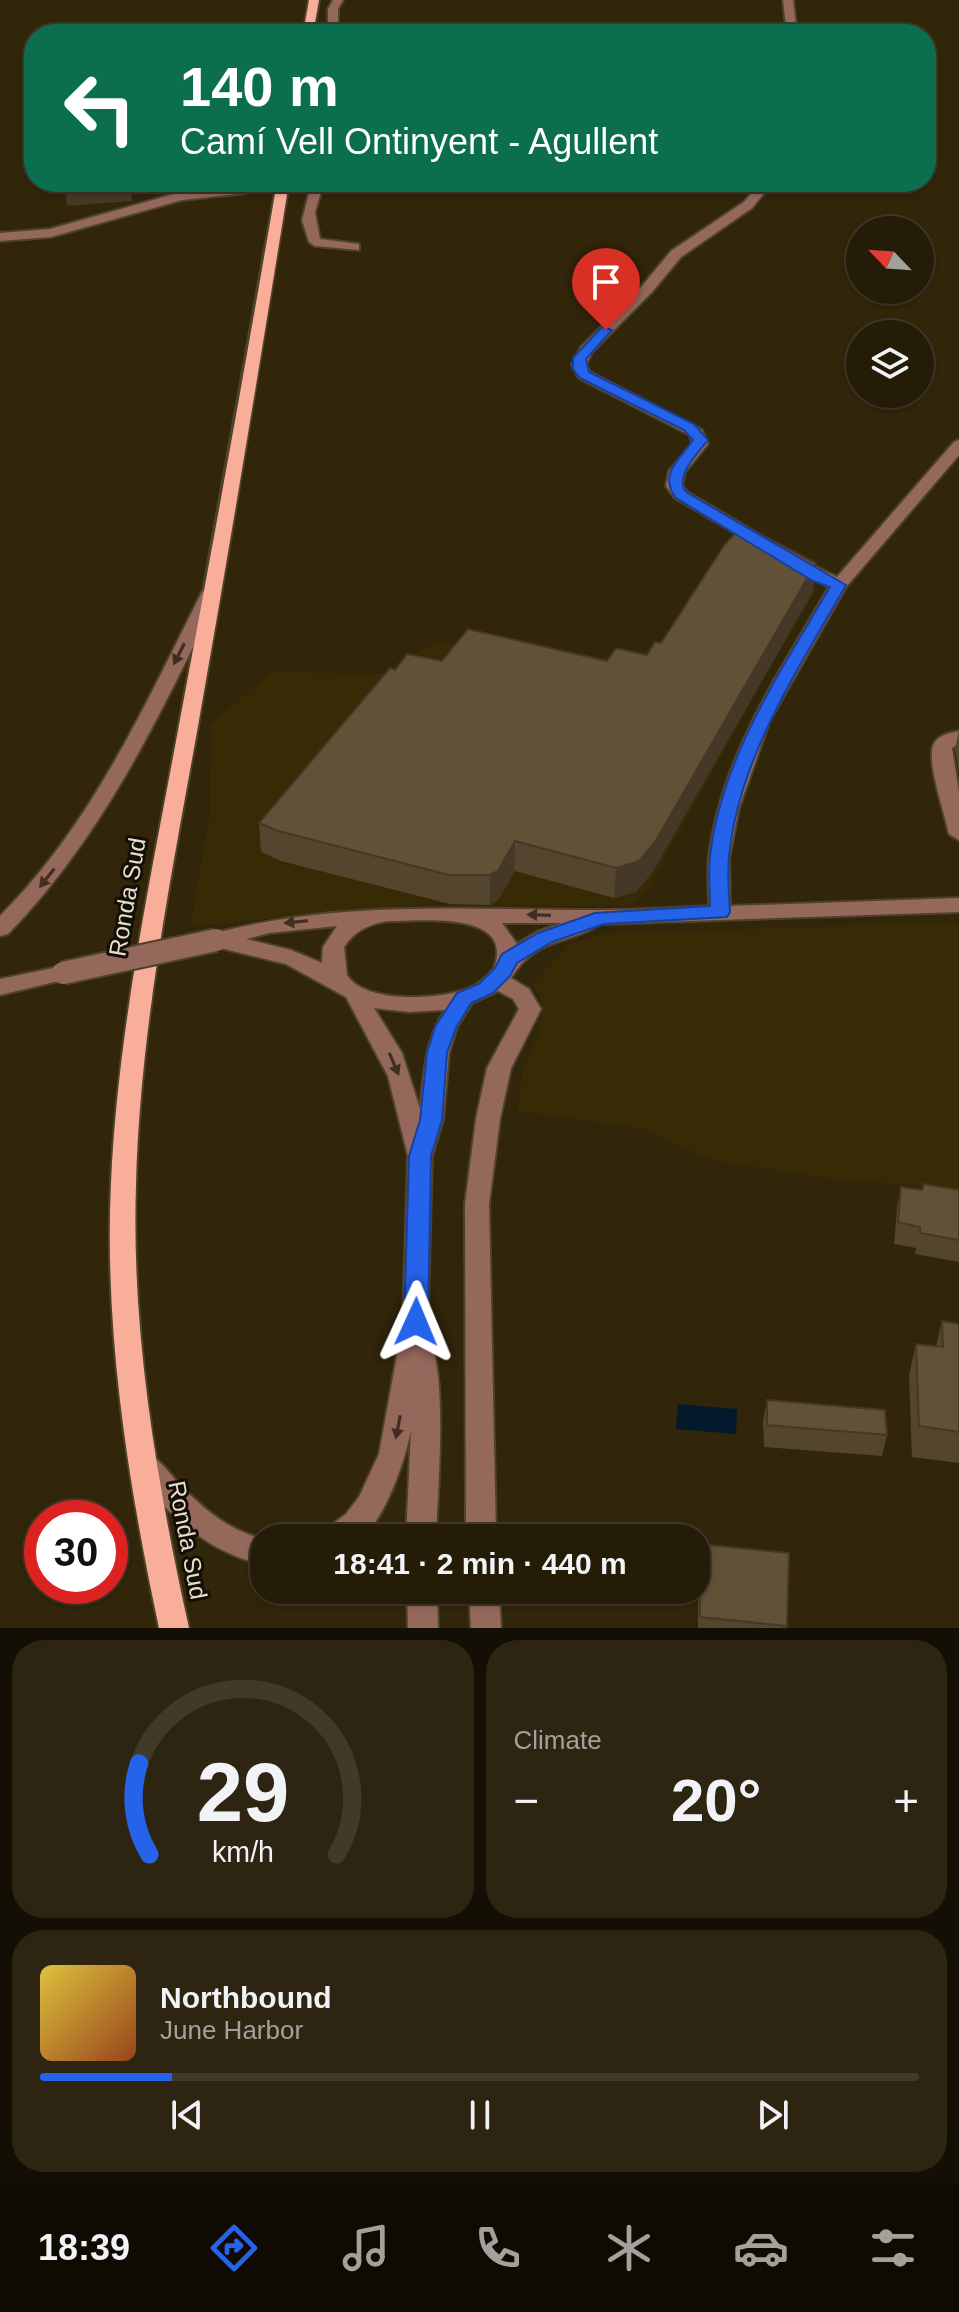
<!DOCTYPE html>
<meta charset="utf-8">
<style>
body{margin:0;font-family:Helvetica,sans-serif;background:#2d2512;color:#f1f3f6;height:100vh;display:flex;flex-direction:column;font-size:30px;white-space:nowrap}
*{box-sizing:border-box;margin:0}
p{font-size:26px;color:#a3a19c}
.icon{flex:none;width:44px;height:44px;fill:none;stroke:currentColor;stroke-width:2;stroke-linecap:round;stroke-linejoin:round}
.map{position:relative;height:1628px;overflow:hidden}
.sheet{display:flex;flex-direction:column;gap:12px;padding:12px;background:#140f04;flex:1}
.sheet>*{flex:none}
.top-card{position:absolute;left:24px;top:24px;width:912px;height:168px;border-radius:32px;box-shadow:0 2px 6px #0004,0 0 0 2px #423a29;background:#0b6e4f;color:#fff;overflow:hidden}
.needle{width:52px;rotate:295deg}
.controls{position:absolute;left:846px;top:216px;display:grid;gap:16px}
.controls a{display:grid;place-items:center;width:88px;height:88px;border-radius:50%;background:#251c08;box-shadow:0 2px 6px #0004,0 0 0 2px #423a29;font-size:40px}
.speed{position:absolute;left:24px;top:1500px;display:flex;gap:16px;font-size:40px;font-weight:700;text-align:center}
.speed>*{display:grid;place-content:center;width:104px;height:104px;border-radius:50%;background:#251c08;box-shadow:0 2px 6px #0004,0 0 0 2px #423a29;line-height:1}
.speed .limit{border:12px solid #d22;background:#fff;color:#111}
.pin{position:absolute;display:grid;place-items:center;width:68px;height:68px;color:#fff;margin:-82px -34px;border-radius:50% 50% 50% 0;rotate:-45deg;box-shadow:0 0 8px #0007}
.pin .icon{rotate:45deg}
.me{position:absolute;width:88px;margin:-44px;rotate:1deg;stroke-linejoin:round;filter:drop-shadow(0 0 6px #0008)}
.turn{display:flex;align-items:center;gap:28px;height:168px;padding:0 24px;font-size:36px}
.turn .icon{width:104px;height:104px;stroke-width:2.5}
.turn b{display:block;font-size:56px;line-height:68px}
.big{font-size:60px;font-weight:700;line-height:1.1}
.sheet .tile{flex:1;display:flex;flex-direction:column;justify-content:center;gap:12px;min-width:0;padding:0 28px;border-radius:32px;background:#2d2512}
.sheet .dial{align-items:center;gap:0}
.dial svg{height:208px;overflow:visible;fill:none;stroke:#423a29;stroke-width:7;stroke-linecap:round;text-anchor:middle}
.dial text{fill:#f1f3f6;stroke:none}
.song{display:flex;align-items:center;gap:24px}
.cover{width:96px;height:96px;border-radius:12px;background:linear-gradient(135deg,hsl(50 70% 55%),hsl(20 70% 35%))}
.played{height:8px;border-radius:4px;background:linear-gradient(90deg,#2563eb 15%,#423a29 15%)}
.keys{display:flex;justify-content:space-around;direction:ltr}
.heat{display:flex;justify-content:space-between;align-items:center;font-size:44px;direction:ltr}
.sheet .tiles{flex:1;display:grid;gap:12px;grid-template-columns:1fr 1fr}
.tile:last-child{grid-column:span 2}
.trip{position:absolute;left:250px;top:1524px;width:460px;height:80px;border-radius:32px;background:#251c08;box-shadow:0 2px 6px #0004,0 0 0 2px #423a29;font-weight:700;line-height:80px;text-align:center}
.tab-bar{display:flex;height:128px;justify-content:space-around;align-items:center;background:#0f0b03;color:#a3a19c}
.tab-bar .icon{width:56px;height:56px}
.tab-bar .active{color:#2563eb}
.tab-bar b{font-size:36px;color:#f1f3f6}
.map>svg:first-child{display:block}
.built{fill:#392a06}
.water{fill:#021a2c}
.lines{fill:none;stroke-linecap:round;stroke-linejoin:round}
.minor-casing{stroke:#4e432a;stroke-width:4}
.major-casing{stroke:#4e432a;stroke-width:4}
.minor{fill:#95685c;fill-rule:evenodd}
.major{fill:#f9ae9a;fill-rule:evenodd}
.minor-bridge-casing{stroke:#4e432a;stroke-width:26;stroke-linecap:butt}
.minor-bridge{stroke:#95685c;stroke-width:22}
.wall{fill:#54452f}
.shaded-wall{fill:#453826}
.building{fill:#625037;stroke:#453826;stroke-width:2}
.oneway{fill:#412e23}
.route{fill:#2563eb;stroke:#184099;stroke-width:2}
.labels{text-anchor:middle;dominant-baseline:central;stroke-width:6;stroke-linejoin:round;paint-order:stroke}
.street-label{font-size:24px;fill:#e6decf;stroke:#140f05}
</style>
<div class="map">
<svg width="959" height="1628" viewBox="0 0 959 1628">
<rect width="100%" height="100%" fill="#31250a"/>
<!-- built -->
<g class="built">
<polygon points="741,547 818,588 763,681 646,893 629,906 470,907 439,903 190,926 210,814 211,725 271,672 383,674 437,641 467,647 495,633 599,681 663,655"/>
<polygon points="959,922 959,1190 827,1178 711,1160 641,1128 517,1111 523,1069 542,1025 542,1001 533,983 569,945 600,934"/>
</g>
<!-- water -->
<polygon class="water" points="678,1404 737,1409 736,1434 676,1429"/>
<g class="lines">
<!-- minor casing -->
<g class="minor-casing">
<g id="minor">
<polygon points="333,0 343,0 338,9 338,34 328,34 328,9"/>
<polygon points="783,0 793,0 797,34 787,34"/>
<polygon points="246,182 259,182 246,193 182,200 51,237 0,241 0,233 50,229 181,192 242,186"/>
<polygon points="312,182 324,182 315,212 320,239 359,244 359,250 315,246 309,242 302,220"/>
<polygon points="761,182 773,182 752,208 681,257 652,292 592,352 586,365 590,372 702,430 708,444 685,472 682,486 687,492 767,539 769,543 761,548 675,498 666,486 669,471 692,444 690,435 579,378 572,365 581,347 642,286 671,251 744,202"/>
<path d="M959,440v15l-113,132 -76,133 -31,88 -10,50 1,48 229,-8v14l-359,12c-34,22 -63,12 -89,54l18,11 12,20 -30,59 -11,51 -11,85 7,334h-30l-1,-334 11,-85 11,-51 32,-59 -6,-10 -15,-8 -26,12 -15,24 -8,26 -6,67 -11,36 -5,182c22,26 10,161 9,200h-30l5,-108c-4,24 -28,98 -52,107 -9,4 -27,1 -38,1l5,-9 20,-15 13,-17 20,-43 24,-132 5,-166 -20,-80 -42,-79 -60,-33 -78,-19 -3,-5 3,-5c130,-36 258,-25 391,-25 37,0 74,-2 110,-4 0,-16 -2,-33 0,-49 12,-100 71,-186 120,-270l-45,-25 2,-4h12l39,19 117,-135zM389,921c32,0 129,-11 104,49 -6,6 -11,12 -19,16 -28,14 -109,19 -127,-11l-3,-28c10,-16 27,-24 45,-26zM502,923h60l-25,9 -20,12zM337,926l-14,21 -1,16 -31,-13 -45,-11 23,-6zM374,1008l35,4 36,-2c-20,31 -21,63 -25,99l-18,-56z"/>
<path d="M211,587l9,5c-61,124 -115,242 -212,342l-8,2v-20c92,-92 144,-209 202,-324z"/>
<path d="M959,731v12l-7,5 7,44v48l-10,-6c-4,-19 -22,-71 -16,-88 4,-11 16,-13 26,-15z"/>
<polygon points="63,966 71,968 74,973 71,978 0,995 0,979"/>
<path d="M143,1452c16,5 26,21 37,33 25,25 49,46 84,54v26c-58,-13 -92,-49 -131,-92l-4,-9 4,-9z"/>
<polygon points="407,1590 437,1590 438,1628 408,1628"/>
<polygon points="469,1590 499,1590 501,1628 471,1628"/>
</g>
</g>
<!-- major casing -->
<g class="major-casing">
<g id="major">
<polygon points="309,0 319,0 313,34 303,34"/>
<path d="M277,182h12c-29,181 -59,363 -91,544 -27,151 -58,304 -62,458 -5,149 21,299 53,444h-30c-31,-146 -55,-296 -48,-445 7,-155 40,-306 68,-458 34,-181 67,-362 98,-543z"/>
</g>
</g>
<!-- minor -->
<use href="#minor" class="minor"/>
<!-- major -->
<use href="#major" class="major"/>
<!-- minor-bridge casing -->
<g class="minor-bridge-casing">
<polyline id="minor-bridge" points="63,973 216,940"/>
</g>
<!-- minor-bridge -->
<use href="#minor-bridge" class="minor-bridge"/>
</g>
<!-- wall -->
<g class="wall">
<polygon points="813,591 653,871 637,891 614,898 515,871 498,900 490,905 450,904 281,861 261,852 259,823 395,670 442,661 607,661 647,655"/>
<polygon points="959,730 959,773 955,749"/>
<polygon points="901,1187 922,1190 959,1190 959,1262 915,1254 916,1248 894,1244 897,1208"/>
<polygon points="942,1321 959,1324 959,1463 912,1457 909,1375 916,1344 936,1346"/>
<polygon points="767,1400 887,1435 882,1456 764,1447 763,1421"/>
<polygon points="700,1544 789,1553 787,1628 698,1628 698,1565"/>
</g>
<!-- shaded-wall -->
<g class="shaded-wall">
<polygon points="88,182 130,182 132,201 67,206 65,184"/>
<polygon points="816,563 813,591 653,871 637,891 614,898 616,868"/>
<polygon points="515,841 515,871 498,900 490,905 490,875"/>
</g>
<!-- building -->
<g class="building">
<polygon points="64,182 88,182 65,184"/>
<polygon points="743,525 816,563 655,842 639,861 616,868 515,841 498,871 490,875 449,875 278,831 259,823 390,668 395,670 407,654 442,661 468,629 607,661 616,648 647,655 655,642 661,643 725,544"/>
<polygon points="924,1184 959,1190 959,1240 920,1233 920,1227 898,1222 901,1187 922,1190"/>
<polygon points="942,1321 959,1324 959,1432 919,1426 916,1344 943,1347"/>
<polygon points="767,1400 885,1410 887,1435 767,1425"/>
<polygon points="700,1544 789,1553 787,1626 700,1617"/>
</g>
<!-- one-way arrows -->
<defs><path id="oneway-solid" d="M-6-.8H1V-3.2L6.5 0L1 3.2V.8H-6Z" transform="scale(2)"/></defs>
<g class="oneway">
<use href="#oneway-solid" transform="translate(179 654) rotate(117)"/>
<use href="#oneway-solid" transform="translate(47 878) rotate(128)"/>
<use href="#oneway-solid" transform="translate(539 915) rotate(-178)"/>
<use href="#oneway-solid" transform="translate(296 922) rotate(174)"/>
<use href="#oneway-solid" transform="translate(394 1064) rotate(67)"/>
<use href="#oneway-solid" transform="translate(398 1427) rotate(101)"/>
</g>
<!-- route -->
<path class="route" d="M602,327l10,3 -26,29 3,13 105,52 14,16c-10,13 -34,36 -22,52l160,93c-48,85 -107,172 -117,271 -2,18 0,38 1,56l-3,5 -123,7 -52,18 -35,21 -7,13 -17,17 -22,10 -15,25 -9,25 -5,67 -11,36 -3,166 -4,7 -8,3 -9,-3 -3,-7 5,-166 11,-36 7,-67 8,-26 22,-34 22,-9 16,-16 7,-14 36,-21 57,-20 115,-7c0,-16 -2,-33 0,-49 11,-99 71,-186 120,-270l-17,-6 -137,-83c-18,-23 3,-38 17,-58l-9,-10 -104,-52 -7,-9v-11z"/>
<g class="labels">
<!-- street labels -->
<g class="street-label">
<text transform="translate(127 897) rotate(-80)">Ronda Sud</text>
<text transform="translate(188 1540) rotate(79)">Ronda Sud</text>
</g>
</g>
</svg>
<div class="controls">
<a><svg class="needle" viewBox="-14 -14 28 28"><path d="M0-13l5 13h-10z" fill="#e53935"/><path d="M0 13l5-13h-10z" fill="#a3a19c"/></svg></a>
<a><svg class="icon" aria-label="layers" viewBox="0 0 24 24"><path d="M12 4l9 5-9 5-9-5zM3 14l9 5 9-5"/></svg></a>
</div>
<div class="speed"><div class="limit">30</div></div>
<div class="pin" style="left:606px;top:330px;background:#d93025"><svg class="icon" aria-label="arrive" viewBox="0 0 24 24"><path d="M6 21V4h12l-3 4 3 4H6"/></svg></div>
<svg class="me" style="left:416px;top:1322px" viewBox="-20 -20 40 40"><path d="M0-17L14 15 0 8-14 15z" fill="#2563eb" stroke="#fff" stroke-width="4"/></svg>
<div class="trip">18:41 · 2 min · 440 m</div>
<div class="top-card">
<div class="turn"><svg class="icon" aria-label="left" viewBox="0 0 24 24"><path d="M17 20v-9H6M10 6l-5 5 5 5"/></svg><div><b>140 m</b>Camí Vell Ontinyent - Agullent</div></div>
</div>
</div>
<section class="sheet">
<div class="tiles">
<div class="tile dial"><svg viewBox="0 0 100 80">
<path d="M14 69A42 42 0 1 1 86 69"/>
<path d="M14 69A42 42 0 0 1 10 34" stroke="#2563eb"/>
<text x="50" y="56" font-size="32" font-weight="700">29</text>
<text x="50" y="72" font-size="11">km/h</text>
</svg></div>
<div class="tile"><p>Climate</p>
<div class="heat"><a>−</a><b class="big">20°</b><a>+</a></div>
</div>
<div class="tile">
<div class="song"><i class="cover"></i><div><b>Northbound</b><p>June Harbor</p></div></div>
<div class="played"></div>
<div class="keys"><svg class="icon" aria-label="previous" viewBox="0 0 24 24"><path d="M18 5L8 12l10 7zM5 5v14"/></svg><svg class="icon" aria-label="pause" viewBox="0 0 24 24"><path d="M8 5v14M16 5v14"/></svg><svg class="icon" aria-label="next" viewBox="0 0 24 24"><path d="M6 5l10 7-10 7zM19 5v14"/></svg></div>
</div>
</div>
</section>
<nav class="tab-bar">
<b>18:39</b>
<svg class="icon active" aria-label="directions" viewBox="0 0 24 24"><path d="M12 3l9 9-9 9-9-9zM9 14v-3h6M13 9l2 2-2 2"/></svg>
<svg class="icon" aria-label="music" viewBox="0 0 24 24"><path d="M9 18V5l10-2v13"/><circle cx="6" cy="18" r="3"/><circle cx="16" cy="16" r="3"/></svg>
<svg class="icon" aria-label="phone" viewBox="0 0 24 24"><path d="M5 4h4l2 5-3 2q2 4 5 5l2-3 5 2v4C11 20 4 13 5 4z"/></svg>
<svg class="icon" aria-label="climate" viewBox="0 0 24 24"><path d="M12 3v18M4 7l16 10M4 17L20 7"/></svg>
<svg class="icon" aria-label="car" viewBox="0 0 24 24"><path d="M5 17H2v-5l4-1 3-4h7l3 4 3 1v5h-3M9 17h6M6 11h13"/><circle cx="7" cy="17" r="2"/><circle cx="17" cy="17" r="2"/></svg>
<svg class="icon" aria-label="filters" viewBox="0 0 24 24"><path d="M4 7h16M4 17h16"/><circle cx="9" cy="7" r="2"/><circle cx="15" cy="17" r="2"/></svg>
</nav>
